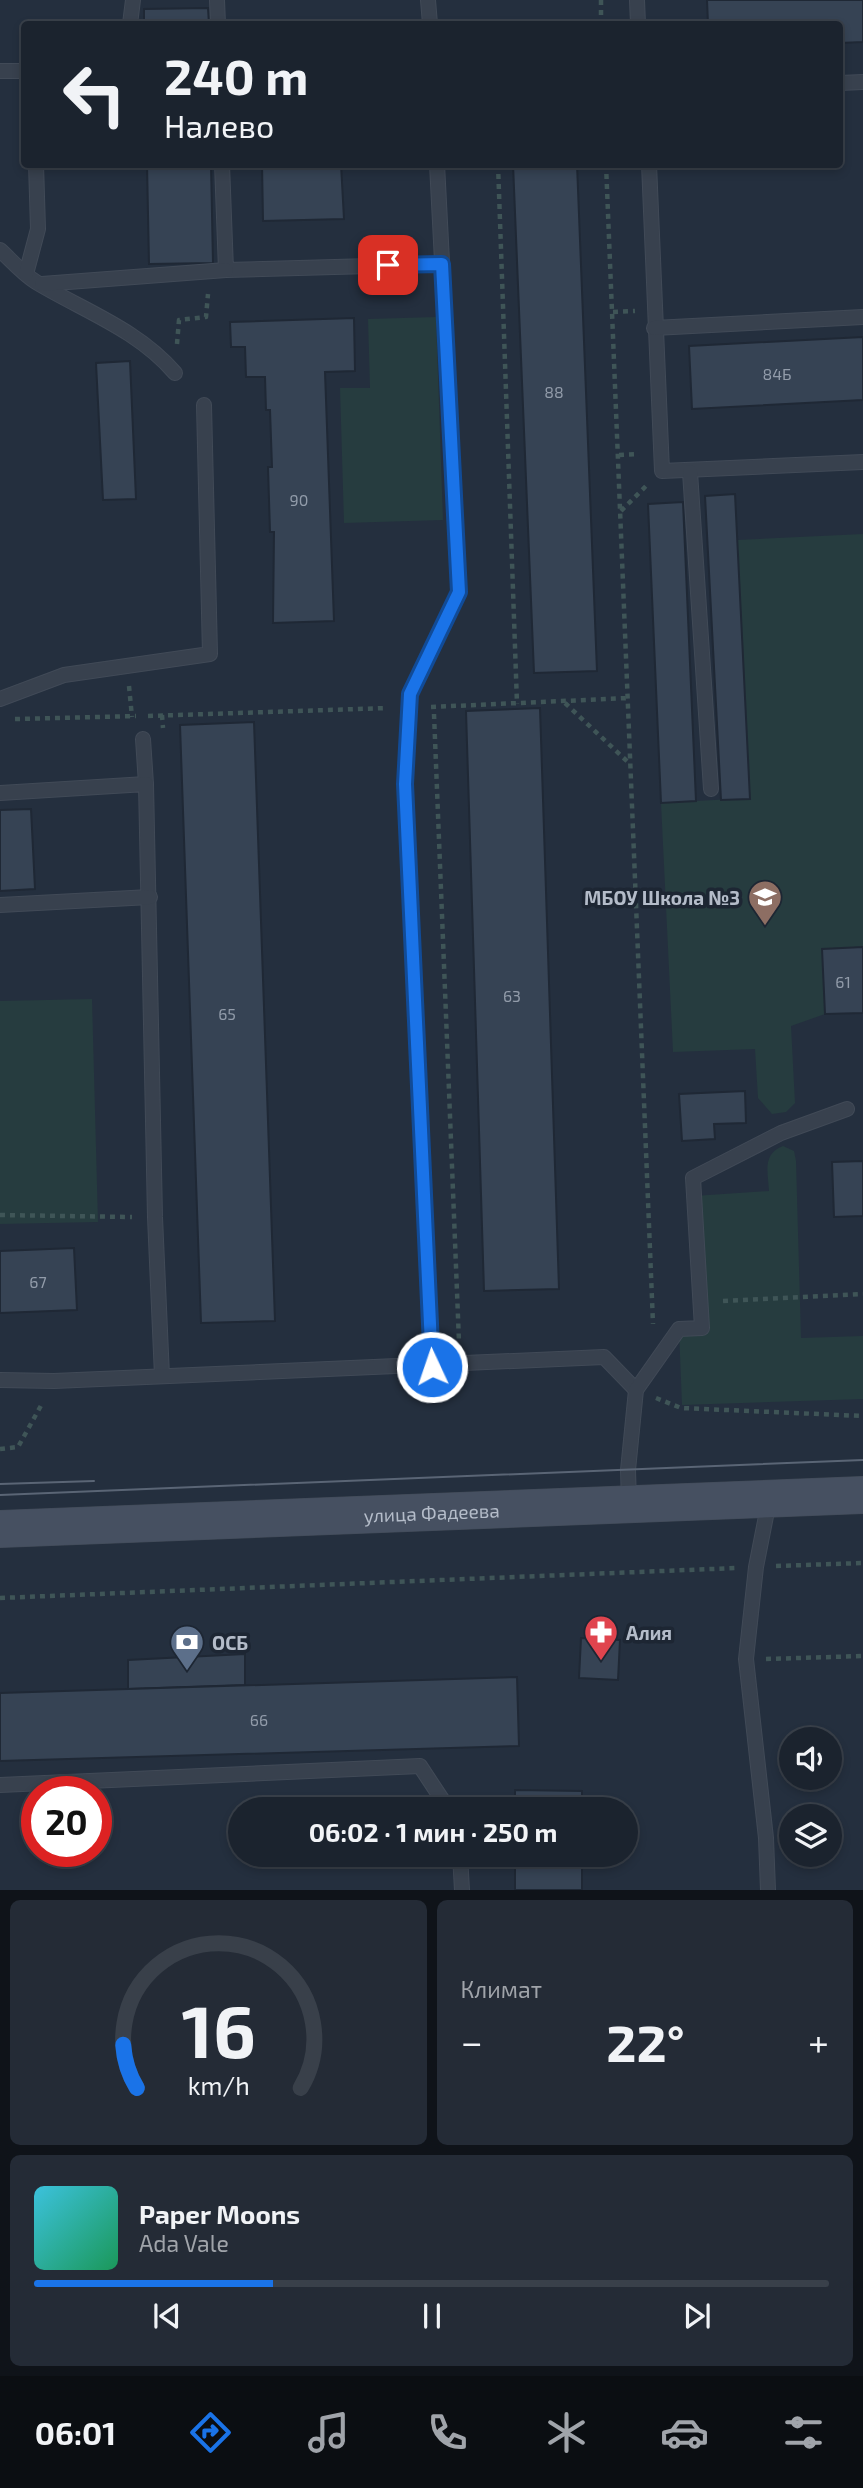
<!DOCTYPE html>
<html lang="ru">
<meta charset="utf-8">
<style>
body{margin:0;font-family:"Exo 2",sans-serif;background:#242b36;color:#f1f3f6;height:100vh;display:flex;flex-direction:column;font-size:26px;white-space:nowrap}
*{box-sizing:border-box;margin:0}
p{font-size:23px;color:#a0a4aa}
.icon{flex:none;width:38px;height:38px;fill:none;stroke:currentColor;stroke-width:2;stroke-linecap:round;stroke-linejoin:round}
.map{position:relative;height:1890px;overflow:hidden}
.panel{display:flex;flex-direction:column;gap:10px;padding:10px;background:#0f1319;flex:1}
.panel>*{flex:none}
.hud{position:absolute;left:21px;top:21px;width:822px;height:147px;border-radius:7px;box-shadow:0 4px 10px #0003,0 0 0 2px #39404a;background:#1b232e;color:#f1f3f6;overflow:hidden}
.controls{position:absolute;left:779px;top:1727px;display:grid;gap:14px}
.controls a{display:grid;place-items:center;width:63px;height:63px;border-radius:50%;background:#1b232e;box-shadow:0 4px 10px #0003,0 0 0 2px #39404a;font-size:35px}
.speed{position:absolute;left:21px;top:1776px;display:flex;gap:14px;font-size:35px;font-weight:700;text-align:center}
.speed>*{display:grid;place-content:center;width:91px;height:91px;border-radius:50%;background:#1b232e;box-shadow:0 4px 10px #0003,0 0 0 2px #39404a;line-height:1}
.speed .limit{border:10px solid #d22;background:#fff;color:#111}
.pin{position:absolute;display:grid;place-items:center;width:60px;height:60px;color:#fff;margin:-30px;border-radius:14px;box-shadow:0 4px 10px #0006}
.me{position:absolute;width:77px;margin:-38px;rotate:357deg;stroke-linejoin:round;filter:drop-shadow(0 0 5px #0008)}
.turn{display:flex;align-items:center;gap:24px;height:147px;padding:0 28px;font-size:32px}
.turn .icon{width:91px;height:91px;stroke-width:2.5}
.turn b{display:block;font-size:49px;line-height:60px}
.big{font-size:52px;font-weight:700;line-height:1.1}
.panel .tile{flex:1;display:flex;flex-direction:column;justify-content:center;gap:10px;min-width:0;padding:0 24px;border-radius:10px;background:#242b36}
.panel .dial{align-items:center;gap:0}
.dial svg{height:182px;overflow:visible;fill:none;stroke:#39404a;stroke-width:7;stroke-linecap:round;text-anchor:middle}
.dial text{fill:#f1f3f6;stroke:none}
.song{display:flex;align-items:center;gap:21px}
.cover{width:84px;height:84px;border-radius:10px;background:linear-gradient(135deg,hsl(190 70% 55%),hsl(150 70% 35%))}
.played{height:7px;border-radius:4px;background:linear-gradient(90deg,#1a73e8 30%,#39404a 30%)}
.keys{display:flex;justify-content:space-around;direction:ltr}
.heat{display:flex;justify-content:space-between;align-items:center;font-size:38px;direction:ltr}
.panel .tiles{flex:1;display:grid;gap:10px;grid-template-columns:1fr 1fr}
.tile:last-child{grid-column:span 2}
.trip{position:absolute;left:228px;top:1797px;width:410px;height:70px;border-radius:35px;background:#1b232e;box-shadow:0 4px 10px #0003,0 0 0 2px #39404a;font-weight:700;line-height:70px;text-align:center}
.tab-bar{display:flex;height:112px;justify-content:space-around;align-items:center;background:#0b0e12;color:#a0a4aa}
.tab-bar .icon{width:49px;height:49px}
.tab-bar .active{color:#1a73e8}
.tab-bar b{font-size:32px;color:#f1f3f6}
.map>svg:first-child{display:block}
.green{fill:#263c3f}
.building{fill:#364354;stroke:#1f2835;stroke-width:2}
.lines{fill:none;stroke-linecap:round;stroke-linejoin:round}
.lane-casing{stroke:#414a57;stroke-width:16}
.secondary-casing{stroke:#414a57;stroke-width:38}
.path{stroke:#3f5557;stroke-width:4.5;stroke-dasharray:5 5;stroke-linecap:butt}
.lane{stroke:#38414e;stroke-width:14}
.secondary{stroke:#465061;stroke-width:37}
.tram{stroke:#5a6575;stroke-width:2}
.route-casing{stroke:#114b97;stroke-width:18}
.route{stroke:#1a73e8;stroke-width:12}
.labels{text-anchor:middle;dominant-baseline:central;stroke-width:7;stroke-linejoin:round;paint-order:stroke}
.number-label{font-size:16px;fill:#929caa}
.poi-label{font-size:19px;font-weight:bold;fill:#b4bcc9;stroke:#1d2633;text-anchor:start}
.street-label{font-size:19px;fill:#b4bcc9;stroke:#1d2633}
</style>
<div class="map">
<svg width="863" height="1890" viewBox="0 0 863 1890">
<rect width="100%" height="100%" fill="#242f3e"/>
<!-- green -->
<g class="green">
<polygon points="436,317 443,520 344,523 340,388 370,388 368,319"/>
<polygon points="863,534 863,947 822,949 825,1014 791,1026 795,1103 786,1112 772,1114 758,1098 755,1049 673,1052 661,803 750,798 737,540"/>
<polygon points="92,999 98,1222 0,1224 0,1001"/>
<path d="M783,1146l11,5 2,10 5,177 62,-2v63l-181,6 -3,-76 23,-1 -8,-132 75,-5c-1,-19 -7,-37 14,-45z"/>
</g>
<!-- building -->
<g class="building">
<polygon points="707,0 863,0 863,42 840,43 840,24 708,24"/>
<polygon points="208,8 209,24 144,24 144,9"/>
<polygon points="147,164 211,164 213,263 149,264"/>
<polygon points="262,164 341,164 344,219 263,221"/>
<polygon points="513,164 577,164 597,671 534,673"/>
<polygon points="354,318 355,371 325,372 334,621 273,623 274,532 270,532 268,467 272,467 270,410 266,410 265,377 246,377 245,347 231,347 230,322"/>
<polygon points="863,337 863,400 692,409 689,346"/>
<polygon points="130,361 136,499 103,500 96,363"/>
<polygon points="735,494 750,799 721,800 705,496"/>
<polygon points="683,502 696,801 661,803 648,504"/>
<polygon points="540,708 559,1289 484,1291 466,711"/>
<polygon points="254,722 275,1321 201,1323 180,725"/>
<polygon points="31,809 35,889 0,891 0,810"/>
<polygon points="863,947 863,1013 825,1014 822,949"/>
<polygon points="745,1091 746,1123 714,1124 715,1139 682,1141 679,1094"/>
<polygon points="863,1161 863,1216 834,1217 832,1162"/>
<polygon points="74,1248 77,1310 0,1313 0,1251"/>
<polygon points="581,1638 620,1640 618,1680 579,1678"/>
<polygon points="245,1654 245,1685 128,1689 128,1660"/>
<polygon points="517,1677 519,1746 0,1761 0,1693"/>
<polygon points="515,1790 582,1791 582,1810 515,1810"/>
<rect x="515" y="1855" width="67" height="35"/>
</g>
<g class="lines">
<!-- lane casing -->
<g class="lane-casing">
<g id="lane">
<polyline points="217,0 218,24"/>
<polyline points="428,0 430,24"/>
<polyline points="637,0 638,24"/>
<polyline points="130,24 133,0"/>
<polyline points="0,71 24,71"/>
<polyline points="840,83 863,82"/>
<polyline points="222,164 226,270 442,264"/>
<polyline points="649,164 662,471 863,462"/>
<path d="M0,250c11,10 23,24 36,32 48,29 101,47 139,91"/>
<polyline points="26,274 38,229 36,164"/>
<polyline points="42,284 226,270"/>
<polyline points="654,328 863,317"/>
<polyline points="690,472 711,789"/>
<polyline points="0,699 64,675 210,654 204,405"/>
<polyline points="143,739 146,784"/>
<polyline points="0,793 146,784 155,1217 162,1376"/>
<polyline points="0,905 150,897"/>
<polyline points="432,1367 405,784 410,694 459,592 437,164"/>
<polyline points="0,1380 54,1381 604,1357 636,1390"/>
<polyline points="629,1503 628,1470 636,1390 679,1329 702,1328 693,1178 781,1133 847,1109"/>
<polyline points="0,1785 420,1766 449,1810"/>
<polyline points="460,1855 462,1890"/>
<polyline points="768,1890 766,1838 746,1659 756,1567 769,1501"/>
</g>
</g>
<!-- secondary casing -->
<g class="secondary-casing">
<g id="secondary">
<path id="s1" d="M0,1529l863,-34"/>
</g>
</g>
<!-- path -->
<g class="path">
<polyline points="601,0 601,24"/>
<polyline points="498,164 517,704"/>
<polyline points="606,164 653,1324"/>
<polyline points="613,312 635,311"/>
<polyline points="177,344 179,320 206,317 208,294"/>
<polyline points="619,455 639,454"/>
<polyline points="621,511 646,486"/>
<polyline points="129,686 132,717"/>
<polyline points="565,703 630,764"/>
<polyline points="431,707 629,698"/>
<polyline points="434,714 459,1342"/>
<polyline points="162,715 163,728"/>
<polyline points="148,716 387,708"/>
<polyline points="15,719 136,716"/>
<polyline points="0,1215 132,1217"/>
<polyline points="723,1301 863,1294"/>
<polyline points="656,1398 681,1408 863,1416"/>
<polyline points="0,1449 18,1447 43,1402"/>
<polyline points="776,1566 863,1563"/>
<polyline points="0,1598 736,1568"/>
<polyline points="766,1659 863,1656"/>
</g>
<!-- lane -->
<use href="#lane" class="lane"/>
<!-- secondary -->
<use href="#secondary" class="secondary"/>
<!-- tram -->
<g class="tram">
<polyline points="0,1484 94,1481"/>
<polyline points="0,1495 863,1460"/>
</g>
</g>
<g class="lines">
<!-- route casing -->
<g class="route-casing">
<polyline id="route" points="388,265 442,264 459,592 410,694 405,784 432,1367"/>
</g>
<!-- route -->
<use href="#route" class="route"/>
</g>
<!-- icons -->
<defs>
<g id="school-pin" transform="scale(1.75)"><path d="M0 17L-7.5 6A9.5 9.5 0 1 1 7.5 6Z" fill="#8d6e63" stroke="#1d2633"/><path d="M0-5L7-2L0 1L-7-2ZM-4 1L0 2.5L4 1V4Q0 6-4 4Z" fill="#fff"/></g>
<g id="pharmacy-pin" transform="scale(1.75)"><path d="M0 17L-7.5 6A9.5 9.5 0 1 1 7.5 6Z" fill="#e0444e" stroke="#1d2633"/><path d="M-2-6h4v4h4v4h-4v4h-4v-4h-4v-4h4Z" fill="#fff"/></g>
<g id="bank-pin" transform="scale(1.75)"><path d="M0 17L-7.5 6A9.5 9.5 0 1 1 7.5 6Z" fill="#5c6f8a" stroke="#1d2633"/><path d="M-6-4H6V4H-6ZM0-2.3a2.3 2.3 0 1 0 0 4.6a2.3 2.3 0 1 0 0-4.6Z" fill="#fff"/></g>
</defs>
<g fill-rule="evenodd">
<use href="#school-pin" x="765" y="897"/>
<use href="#pharmacy-pin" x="601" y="1632"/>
<use href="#bank-pin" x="187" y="1642"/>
</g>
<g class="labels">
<!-- number labels -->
<g class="number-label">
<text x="777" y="373">84Б</text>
<text x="554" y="391">88</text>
<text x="299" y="499">90</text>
<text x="843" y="981">61</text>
<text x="512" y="995">63</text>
<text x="227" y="1013">65</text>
<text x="38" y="1281">67</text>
<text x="259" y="1719">66</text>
</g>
<!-- poi labels -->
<g class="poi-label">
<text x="740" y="897" text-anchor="end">МБОУ Школа №3</text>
<text x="626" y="1632">Алия</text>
<text x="212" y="1642">ОСБ</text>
</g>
<!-- street labels -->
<g class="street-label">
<text stroke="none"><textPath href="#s1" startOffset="432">улица Фадеева</textPath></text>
</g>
</g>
</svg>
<div class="controls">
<a><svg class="icon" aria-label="sound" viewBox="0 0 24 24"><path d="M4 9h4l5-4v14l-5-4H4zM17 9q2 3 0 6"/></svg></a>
<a><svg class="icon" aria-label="layers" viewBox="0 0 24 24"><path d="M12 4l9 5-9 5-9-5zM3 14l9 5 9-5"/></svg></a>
</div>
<div class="speed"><div class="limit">20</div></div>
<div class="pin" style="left:388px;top:265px;background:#d93025"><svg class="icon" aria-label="arrive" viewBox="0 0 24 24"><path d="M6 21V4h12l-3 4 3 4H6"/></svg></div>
<svg class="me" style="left:432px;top:1367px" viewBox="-20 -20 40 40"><circle r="17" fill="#1a73e8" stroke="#fff" stroke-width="3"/><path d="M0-11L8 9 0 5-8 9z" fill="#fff"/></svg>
<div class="trip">06:02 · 1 мин · 250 m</div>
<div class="hud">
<div class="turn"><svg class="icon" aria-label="left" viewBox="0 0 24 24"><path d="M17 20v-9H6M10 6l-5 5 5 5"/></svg><div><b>240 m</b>Налево</div></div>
</div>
</div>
<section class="panel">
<div class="tiles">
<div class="tile dial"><svg viewBox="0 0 100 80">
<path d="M14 69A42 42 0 1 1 86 69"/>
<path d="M14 69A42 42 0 0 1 8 50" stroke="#1a73e8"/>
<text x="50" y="56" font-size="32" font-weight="700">16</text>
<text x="50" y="72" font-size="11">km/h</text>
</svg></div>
<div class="tile"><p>Климат</p>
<div class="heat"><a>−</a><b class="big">22°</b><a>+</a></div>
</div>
<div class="tile">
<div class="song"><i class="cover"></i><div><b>Paper Moons</b><p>Ada Vale</p></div></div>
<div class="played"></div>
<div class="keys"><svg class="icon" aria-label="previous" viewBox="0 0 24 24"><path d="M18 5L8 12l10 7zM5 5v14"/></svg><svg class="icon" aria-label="pause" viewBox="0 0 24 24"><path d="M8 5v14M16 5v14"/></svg><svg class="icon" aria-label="next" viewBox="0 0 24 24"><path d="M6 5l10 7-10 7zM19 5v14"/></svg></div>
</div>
</div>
</section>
<nav class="tab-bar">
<b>06:01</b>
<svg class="icon active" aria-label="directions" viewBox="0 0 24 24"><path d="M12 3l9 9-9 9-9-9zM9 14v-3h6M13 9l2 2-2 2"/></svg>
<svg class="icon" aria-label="music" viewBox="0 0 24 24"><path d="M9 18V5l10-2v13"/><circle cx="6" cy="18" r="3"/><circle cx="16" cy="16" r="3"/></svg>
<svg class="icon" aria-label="phone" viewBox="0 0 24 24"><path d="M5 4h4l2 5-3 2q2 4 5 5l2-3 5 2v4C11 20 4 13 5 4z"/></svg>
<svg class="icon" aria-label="climate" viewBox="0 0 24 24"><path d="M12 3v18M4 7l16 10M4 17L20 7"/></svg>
<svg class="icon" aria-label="car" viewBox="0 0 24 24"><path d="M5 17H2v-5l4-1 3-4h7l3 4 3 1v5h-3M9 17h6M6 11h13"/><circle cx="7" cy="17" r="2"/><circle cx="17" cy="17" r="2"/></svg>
<svg class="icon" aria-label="filters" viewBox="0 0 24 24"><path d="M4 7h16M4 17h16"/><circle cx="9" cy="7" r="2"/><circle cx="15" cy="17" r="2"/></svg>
</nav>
